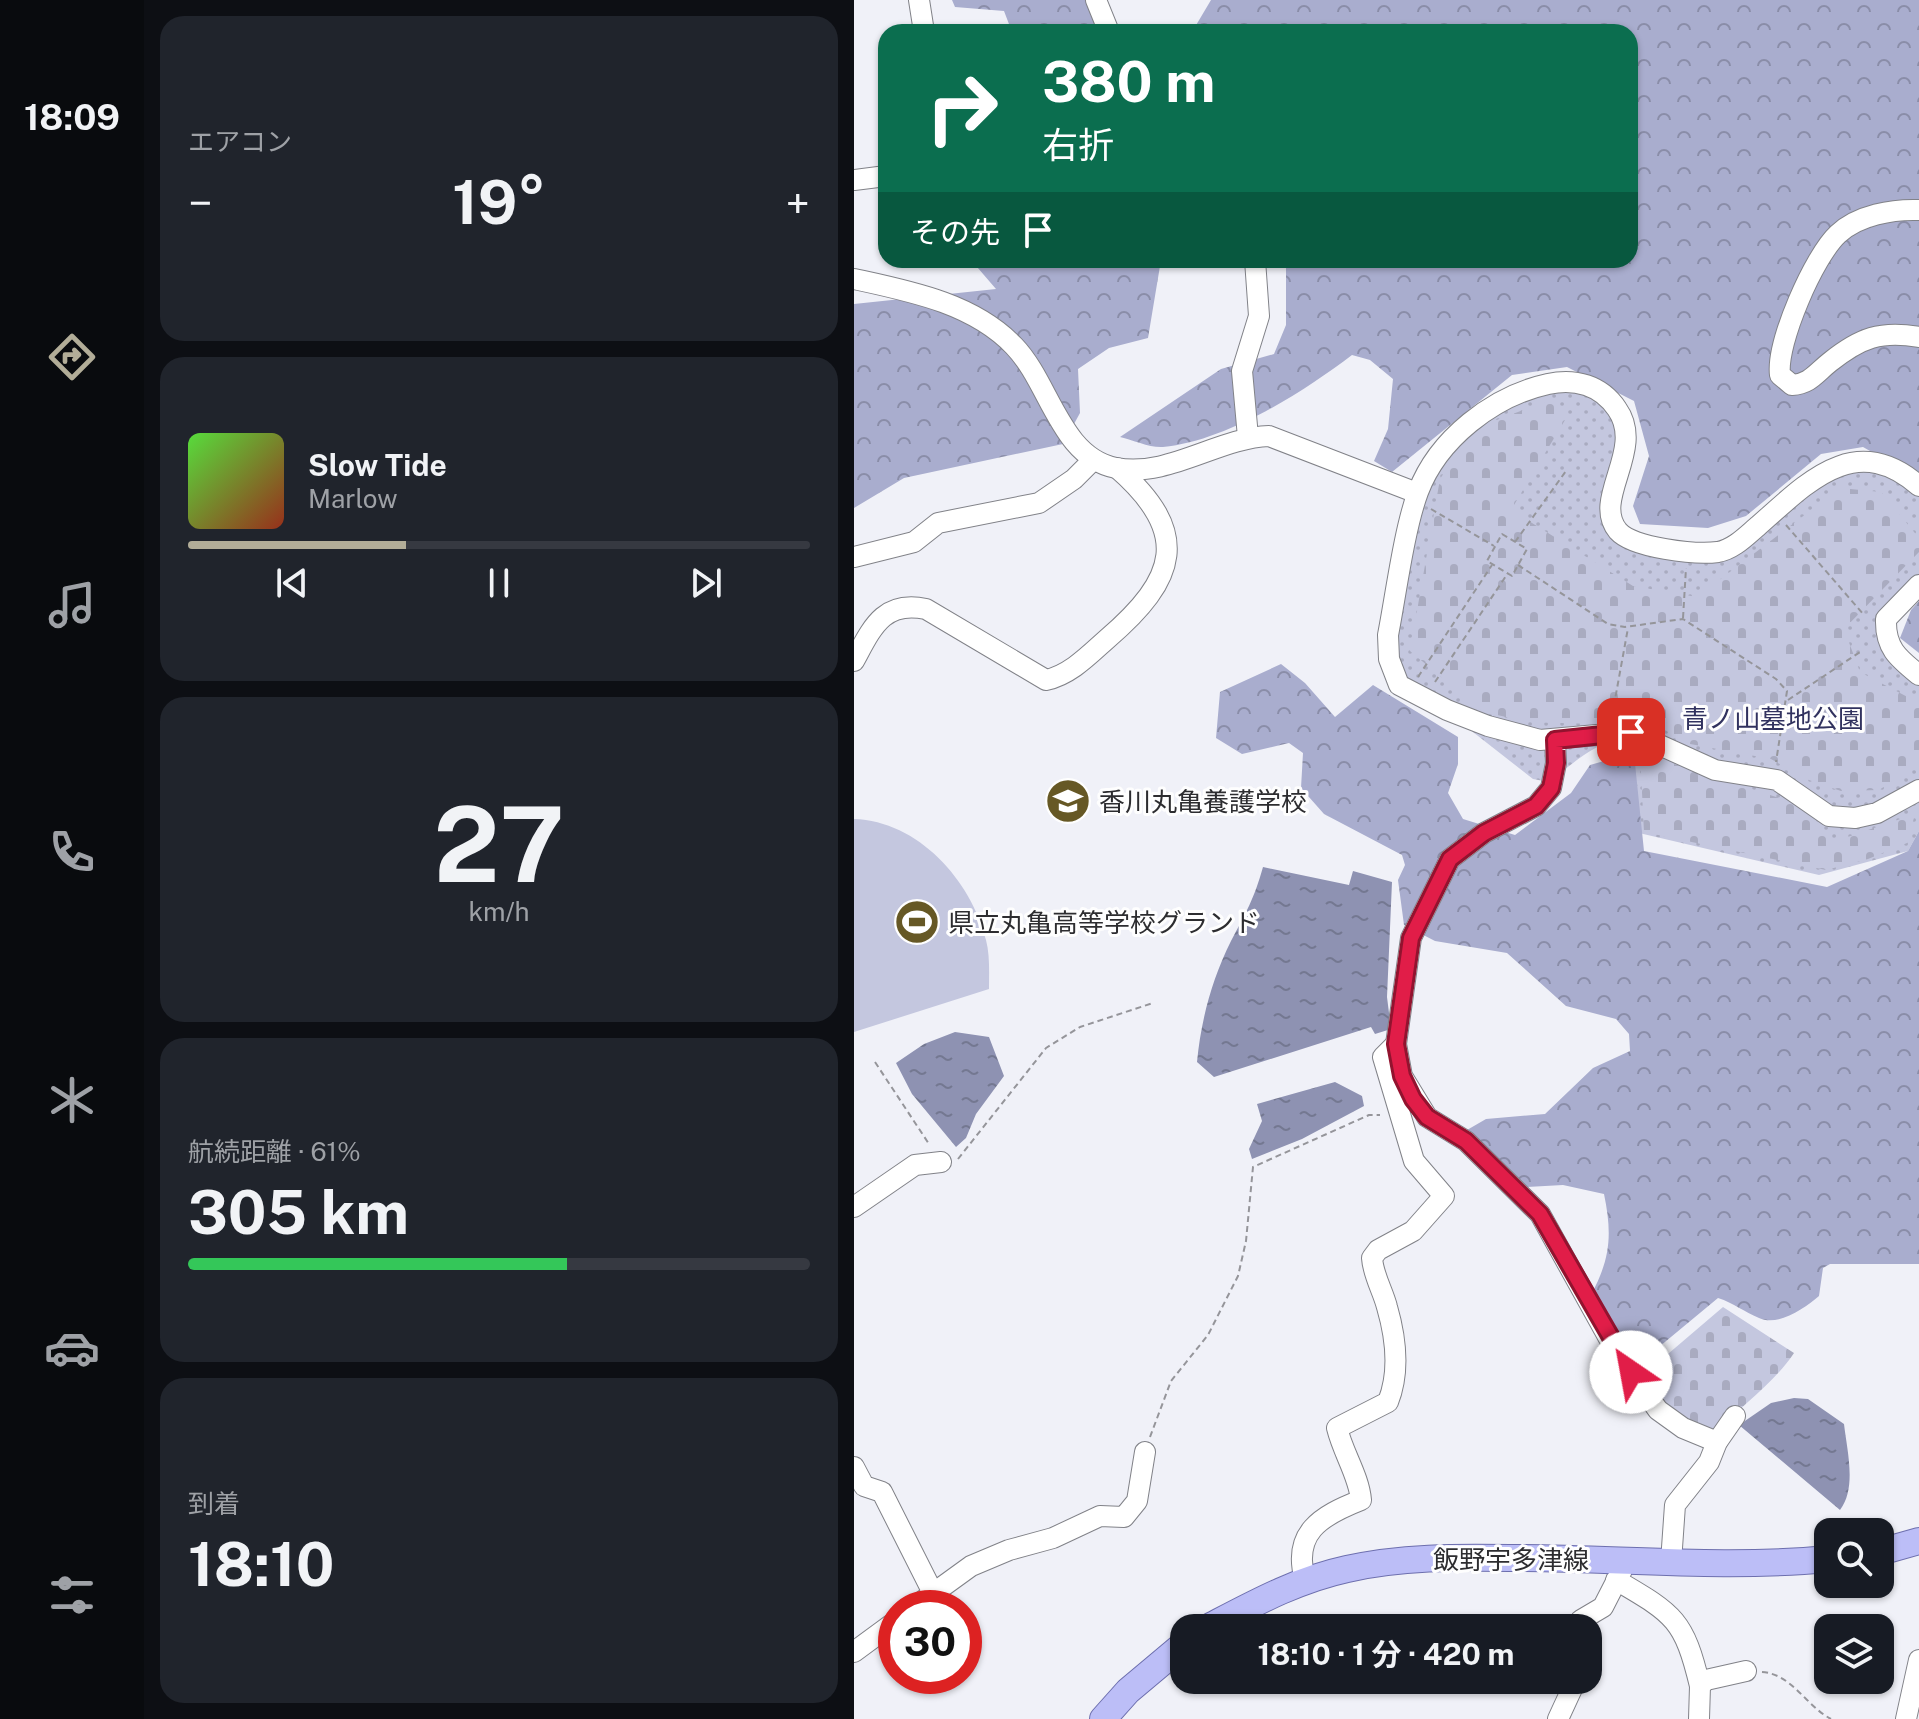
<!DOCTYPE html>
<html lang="ja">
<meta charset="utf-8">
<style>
body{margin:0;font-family:"Public Sans","Noto Sans JP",sans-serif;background:#20242c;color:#f1f3f6;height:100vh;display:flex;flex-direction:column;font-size:30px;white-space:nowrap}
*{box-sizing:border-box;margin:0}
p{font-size:26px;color:#9ea1a6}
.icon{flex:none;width:44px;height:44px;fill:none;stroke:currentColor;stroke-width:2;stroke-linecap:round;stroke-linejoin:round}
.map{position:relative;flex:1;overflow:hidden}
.drawer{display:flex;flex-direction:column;gap:16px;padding:16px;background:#0d0f14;width:710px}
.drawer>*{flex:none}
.top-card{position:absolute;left:24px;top:24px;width:760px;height:244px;border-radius:24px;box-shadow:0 2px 6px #0004;background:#0b6e4f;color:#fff;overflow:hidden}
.buttons{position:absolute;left:960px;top:1518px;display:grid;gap:16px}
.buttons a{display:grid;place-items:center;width:80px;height:80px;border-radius:16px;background:#171b24;box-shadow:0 2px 6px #0004;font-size:40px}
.speed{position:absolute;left:24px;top:1590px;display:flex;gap:16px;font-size:40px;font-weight:700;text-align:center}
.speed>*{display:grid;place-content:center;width:104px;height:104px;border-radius:50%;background:#171b24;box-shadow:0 2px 6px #0004;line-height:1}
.speed .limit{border:12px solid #d22;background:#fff;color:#111}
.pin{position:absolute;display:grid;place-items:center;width:68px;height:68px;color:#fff;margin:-34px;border-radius:16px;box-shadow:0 4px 12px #0006}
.me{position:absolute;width:88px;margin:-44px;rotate:327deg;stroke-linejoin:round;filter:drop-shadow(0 0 6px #0008)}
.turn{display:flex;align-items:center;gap:28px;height:168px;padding:0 32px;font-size:36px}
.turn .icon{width:104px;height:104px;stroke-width:2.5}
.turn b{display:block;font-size:56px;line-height:68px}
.then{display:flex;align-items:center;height:76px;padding:0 32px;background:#0003;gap:16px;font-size:30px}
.big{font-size:60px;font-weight:700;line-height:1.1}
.drawer .card{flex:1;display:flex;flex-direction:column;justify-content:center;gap:12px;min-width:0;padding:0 28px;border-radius:24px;background:#20242c}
.drawer .dial{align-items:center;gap:0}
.dial b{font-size:104px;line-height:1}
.song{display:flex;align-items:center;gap:24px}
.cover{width:96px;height:96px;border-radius:12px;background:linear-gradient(135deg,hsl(110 70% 55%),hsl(10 70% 35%))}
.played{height:8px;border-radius:4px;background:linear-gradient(90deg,#b2ad98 35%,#363941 35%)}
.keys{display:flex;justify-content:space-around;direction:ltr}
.heat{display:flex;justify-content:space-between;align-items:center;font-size:44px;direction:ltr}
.charge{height:12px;border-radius:6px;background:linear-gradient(90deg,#34c759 61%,#363941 0)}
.trip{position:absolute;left:316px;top:1614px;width:432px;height:80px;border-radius:24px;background:#171b24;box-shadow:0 2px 6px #0004;font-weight:700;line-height:80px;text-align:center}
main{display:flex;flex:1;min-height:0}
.tab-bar{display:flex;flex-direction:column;width:144px;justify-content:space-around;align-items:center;background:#090b0e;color:#9ea1a6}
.tab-bar .icon{width:56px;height:56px}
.tab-bar .selected{color:#b2ad98}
.tab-bar b{font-size:36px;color:#f1f3f6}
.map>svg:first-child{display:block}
.grass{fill:url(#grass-dots)}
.forest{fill:url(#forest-crowns)}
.cemetery{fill:url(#cemetery-stones)}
.garden{fill:#c4c7df}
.water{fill:url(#water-ripples)}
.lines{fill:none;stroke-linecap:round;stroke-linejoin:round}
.minor-casing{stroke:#818288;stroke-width:22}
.major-casing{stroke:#6d6fae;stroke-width:28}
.path{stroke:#95959a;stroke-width:2;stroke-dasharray:6 4;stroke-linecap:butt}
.minor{stroke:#fff;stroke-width:20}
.major{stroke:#bcbef7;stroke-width:26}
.route-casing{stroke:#92132f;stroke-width:20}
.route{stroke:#e11d48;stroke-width:14}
.labels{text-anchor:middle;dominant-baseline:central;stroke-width:6;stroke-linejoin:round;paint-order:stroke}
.park-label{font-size:26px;fill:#31325f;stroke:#fefefe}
.poi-label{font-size:26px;fill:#2d2d30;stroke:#fefefe;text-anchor:start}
.street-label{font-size:26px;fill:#2d2d30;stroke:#fefefe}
</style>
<main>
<nav class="tab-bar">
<b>18:09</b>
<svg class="icon selected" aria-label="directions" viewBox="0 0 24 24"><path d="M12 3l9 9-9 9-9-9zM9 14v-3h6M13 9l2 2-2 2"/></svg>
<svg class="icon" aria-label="music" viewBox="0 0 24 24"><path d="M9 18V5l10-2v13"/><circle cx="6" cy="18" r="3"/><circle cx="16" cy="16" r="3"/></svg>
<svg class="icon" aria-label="phone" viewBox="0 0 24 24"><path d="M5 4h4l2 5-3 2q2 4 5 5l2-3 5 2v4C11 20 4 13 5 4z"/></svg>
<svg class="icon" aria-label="climate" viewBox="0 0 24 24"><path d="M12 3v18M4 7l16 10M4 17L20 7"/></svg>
<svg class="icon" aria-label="car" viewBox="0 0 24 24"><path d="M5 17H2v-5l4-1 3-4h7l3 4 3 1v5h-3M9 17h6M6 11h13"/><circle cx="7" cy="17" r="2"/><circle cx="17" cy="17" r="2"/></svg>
<svg class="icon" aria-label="filters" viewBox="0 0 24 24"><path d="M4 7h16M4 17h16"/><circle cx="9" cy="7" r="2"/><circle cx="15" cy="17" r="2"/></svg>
</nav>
<section class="drawer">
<div class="card"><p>エアコン</p>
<div class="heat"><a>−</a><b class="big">19°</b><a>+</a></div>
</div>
<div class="card">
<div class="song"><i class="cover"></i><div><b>Slow Tide</b><p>Marlow</p></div></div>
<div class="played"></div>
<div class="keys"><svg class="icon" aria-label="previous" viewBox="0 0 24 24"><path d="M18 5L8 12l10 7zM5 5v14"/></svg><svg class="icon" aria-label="pause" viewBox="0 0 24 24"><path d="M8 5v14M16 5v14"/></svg><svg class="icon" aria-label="next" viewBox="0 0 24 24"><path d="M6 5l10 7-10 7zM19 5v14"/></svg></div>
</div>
<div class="card dial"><b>27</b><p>km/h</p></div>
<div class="card"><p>航続距離 · 61%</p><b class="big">305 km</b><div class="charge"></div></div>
<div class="card"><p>到着</p><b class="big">18:10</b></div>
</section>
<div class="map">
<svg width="1065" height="1719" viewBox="0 0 1065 1719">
<defs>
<pattern id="grass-dots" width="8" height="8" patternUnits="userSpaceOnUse" patternTransform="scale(2)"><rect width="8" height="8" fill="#c4c7df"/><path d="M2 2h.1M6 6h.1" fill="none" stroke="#a9abc0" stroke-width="1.8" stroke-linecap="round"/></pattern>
<pattern id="forest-crowns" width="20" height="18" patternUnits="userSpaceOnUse" patternTransform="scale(2)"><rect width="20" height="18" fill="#a9adce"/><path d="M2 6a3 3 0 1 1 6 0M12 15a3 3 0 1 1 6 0" fill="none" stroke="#8a8da8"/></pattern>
<pattern id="cemetery-stones" width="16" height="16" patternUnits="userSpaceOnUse" patternTransform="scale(2)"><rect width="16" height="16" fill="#c4c7df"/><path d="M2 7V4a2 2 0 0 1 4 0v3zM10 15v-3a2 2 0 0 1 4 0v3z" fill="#a9abc0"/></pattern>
<pattern id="water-ripples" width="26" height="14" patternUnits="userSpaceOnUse" patternTransform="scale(2)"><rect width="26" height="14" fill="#8e92b2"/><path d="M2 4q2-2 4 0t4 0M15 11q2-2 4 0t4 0" fill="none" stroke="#747891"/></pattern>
</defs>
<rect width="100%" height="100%" fill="#f0f1f8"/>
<!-- grass -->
<path class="grass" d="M700,376l76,44c14,44 -19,62 -7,106l33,14 66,4 21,-12 65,-61 26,-12 85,22v113l-22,19 -4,28 26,27v163l-11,20 -89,24 -180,-42 -6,-89c-25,-15 -65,24 -84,38l-16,-3 -69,-54 -41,-16 -42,-73 21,-119 11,-40 18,-27z"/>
<!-- forest -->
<g class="forest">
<polygon points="98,0 234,0 245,32 158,32 150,11 101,7"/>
<path d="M357,0h708v479l-56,-32 -42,7 -75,62 -38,12 -68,-4 -7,-18 16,-50 -15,-55 -67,-34 -55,8 -120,97 -18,-11 14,-32 5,-50 -23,-19 -18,-5c-50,38 -126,86 -189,92 -13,1 -30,-7 -43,-10l101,-68 53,-15 12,-29v-65h344v-228h-438z"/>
<polygon points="117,260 307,260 294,338 255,348 224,369 226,413 209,444 50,478 0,508 0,304 142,289"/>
<polygon points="1065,601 1065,653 1046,638 1057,610"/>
<path d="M427,664l24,19 30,34 38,-32 85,52v27l-10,29 15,26 52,16 56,-42 19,-28 21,-6 22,-15 11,107 183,36 81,-36 11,-20v433h-89l-7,4 -4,28c-14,12 -41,31 -60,22 -15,-6 -25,-15 -41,-20l-82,68 -44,-73c19,-36 20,-60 12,-99l-41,-9 -36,2 -60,-57 19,-11 59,-5 48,-46 37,-17 -1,-17 -13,-15 -50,-13 -59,-53 -72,-12 -31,-16 -6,-45 7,-15 -3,-10 -78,-41 -23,-26 2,-35 -14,-10 -47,11 -26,-16 4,-46z"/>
</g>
<!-- cemetery -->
<g class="cemetery">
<polygon points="694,401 714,415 657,510 779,586 843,597 986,488 1027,492 1065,538 1065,552 990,629 1006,672 1065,703 1065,764 1025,790 987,791 952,779 917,759 831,743 805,726 675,722 629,712 556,651 586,479 610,442 629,425"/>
<polygon points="786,753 938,802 979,842 1061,814 1053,843 1014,859 972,870 790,832"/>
<path d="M869,1307l71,46c-22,33 -54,52 -79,82l-52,-27 -22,-31z"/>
</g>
<!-- garden -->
<path class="garden" d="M0,819c64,2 117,61 132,121 4,15 3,33 3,49l-135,43z"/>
<!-- water -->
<g class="water">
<path d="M409,867l86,18 4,-14 39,11 -5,115 4,32 -16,5 -4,-7 -157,50 -17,-15c4,-42 15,-83 34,-121 15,-28 23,-42 32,-74z"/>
<polygon points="101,1032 135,1037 150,1076 122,1114 112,1138 102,1147 58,1094 42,1063 70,1044"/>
<polygon points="481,1082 508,1096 510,1106 448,1139 398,1159 395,1149 408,1121 403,1104"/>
<path d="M940,1398l14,1 36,25c3,26 13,64 -4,86l-101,-85 32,-22z"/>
</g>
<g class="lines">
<!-- minor casing -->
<g class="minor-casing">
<g id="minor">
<polyline points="65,0 70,32"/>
<polyline points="242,0 255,32"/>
<polyline points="0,180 32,176"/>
<path d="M1065,210c-26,-1 -61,5 -81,24 -24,22 -62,109 -58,141l12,10c18,-1 24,-12 38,-23 30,-24 51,-32 89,-25"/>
<path d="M0,279c55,12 119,24 160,67 36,37 46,111 102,122 52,10 102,-30 153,-32l148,57"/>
<polyline points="394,437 388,371 405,316 401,260"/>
<path d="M1065,486c-64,-56 -112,-3 -161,40 -12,10 -24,23 -40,26 -22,3 -85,-4 -100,-21 -27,-32 28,-81 -1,-122 -16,-24 -42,-31 -69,-25 -55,12 -110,55 -130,108 -14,38 -22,102 -30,143l1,24 10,26 48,25 41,16 52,14 91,-8 84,38 62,10 52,36 26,2 22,-5 42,-23"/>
<polyline points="0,557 60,542 84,523 185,503 220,479 238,461"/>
<path d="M1065,585l-33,34c-1,29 12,39 33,56"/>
<path d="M0,661c18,-33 29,-61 72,-52l120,71c24,-5 43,-25 61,-41 70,-60 85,-106 10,-171"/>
<polyline points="701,740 702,763 697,788 682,806 630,833 596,859 557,938 542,1044 548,1076 573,1117 612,1141 686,1214 763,1353 804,1410 829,1428 863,1442"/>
<polyline points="0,1207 61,1165 87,1162"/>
<polyline points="0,1467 10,1486 28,1492 79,1593"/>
<polyline points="817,1562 821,1505 855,1462 863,1442 881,1416"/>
<path d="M451,1580c-13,-47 15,-64 56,-80 -2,-24 -18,-47 -24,-72l51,-26c12,-30 8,-64 -1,-95 -4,-16 -14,-32 -15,-49l6,-8 35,-19 31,-35 -30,-35 -31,-104 13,-13"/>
<path d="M762,1580c58,34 68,39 84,106"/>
<polyline points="59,1608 117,1566 155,1550 199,1538 246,1516 270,1517 283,1501 291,1452"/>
<polyline points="729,1628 727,1620 749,1607 768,1570"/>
<polyline points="0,1652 42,1621"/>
<polyline points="704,1719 722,1680"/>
<polyline points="845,1719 846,1686 852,1680 892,1671"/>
<polyline points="1052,1719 1065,1660"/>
</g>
</g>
<!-- major casing -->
<g class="major-casing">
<g id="major">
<polyline points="1026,1552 1065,1541"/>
<path d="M353,1628c46,-24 89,-48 140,-59 53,-12 110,-12 164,-11 105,0 212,11 317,1"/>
<polyline points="249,1719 274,1691 330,1644"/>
</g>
</g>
<!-- path -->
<g class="path">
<polyline points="577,509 640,546"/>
<polyline points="932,525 1010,615"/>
<polygon points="648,534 673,549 658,576 633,561"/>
<polyline points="661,542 712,471"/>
<polyline points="664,565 754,624 771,627 829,619 922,679 933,691 922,762"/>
<polyline points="829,618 832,568"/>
<polyline points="564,677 638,565"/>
<polyline points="581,682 654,573"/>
<polyline points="934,700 1006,652"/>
<polyline points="758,716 774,628"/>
<polyline points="21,1062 75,1144"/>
<polyline points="104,1159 192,1048 226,1027 299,1003"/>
<polyline points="296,1437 317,1381 354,1335 384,1276 392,1241 399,1167 515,1115 526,1115"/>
<path d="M908,1672c30,2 44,34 69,47"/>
</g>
<!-- minor -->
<use href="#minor" class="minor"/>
<!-- major -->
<use href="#major" class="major"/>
</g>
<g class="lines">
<!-- route casing -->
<g class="route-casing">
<polyline id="route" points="777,732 701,740 702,763 697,788 682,806 630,833 596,859 557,938 542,1044 548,1076 559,1099 573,1117 612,1141 686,1214 777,1372"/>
</g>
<!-- route -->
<use href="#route" class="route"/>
</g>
<!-- icons -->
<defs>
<g id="school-disc" transform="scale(2.3)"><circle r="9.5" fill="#665825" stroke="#fefefe"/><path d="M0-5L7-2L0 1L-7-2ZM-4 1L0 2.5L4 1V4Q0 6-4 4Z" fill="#fff"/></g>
<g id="stadium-disc" transform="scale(2.3)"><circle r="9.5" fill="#665825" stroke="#fefefe"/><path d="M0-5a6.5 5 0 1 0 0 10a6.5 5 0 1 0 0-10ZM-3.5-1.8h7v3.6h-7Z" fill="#fff"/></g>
</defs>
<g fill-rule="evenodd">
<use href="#school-disc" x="214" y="801"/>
<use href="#stadium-disc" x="63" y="922"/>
</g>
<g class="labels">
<!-- park labels -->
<g class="park-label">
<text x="919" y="718">青ノ山墓地公園</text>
</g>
<!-- poi labels -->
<g class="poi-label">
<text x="245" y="801">香川丸亀養護学校</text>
<text x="94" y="922">県立丸亀高等学校グランド</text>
</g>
<!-- street labels -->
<g class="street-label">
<text x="657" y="1559">飯野宇多津線</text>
</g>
</g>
</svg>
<div class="buttons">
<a><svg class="icon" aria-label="search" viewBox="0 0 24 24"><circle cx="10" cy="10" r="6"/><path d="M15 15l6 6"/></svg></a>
<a><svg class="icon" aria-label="layers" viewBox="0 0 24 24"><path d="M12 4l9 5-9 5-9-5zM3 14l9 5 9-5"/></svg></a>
</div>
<div class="speed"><div class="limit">30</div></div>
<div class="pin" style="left:777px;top:732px;background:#d93025"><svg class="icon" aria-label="arrive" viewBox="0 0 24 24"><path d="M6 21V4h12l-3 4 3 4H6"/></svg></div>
<svg class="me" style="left:777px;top:1372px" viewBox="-20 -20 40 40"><circle r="19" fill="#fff"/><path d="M0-13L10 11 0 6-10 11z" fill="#e11d48"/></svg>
<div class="trip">18:10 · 1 分 · 420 m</div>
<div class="top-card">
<div class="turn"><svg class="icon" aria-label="right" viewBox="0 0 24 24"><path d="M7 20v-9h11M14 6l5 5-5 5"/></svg><div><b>380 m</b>右折</div></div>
<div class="then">その先<svg class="icon" aria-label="arrive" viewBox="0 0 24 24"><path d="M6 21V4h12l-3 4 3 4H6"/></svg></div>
</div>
</div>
</main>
